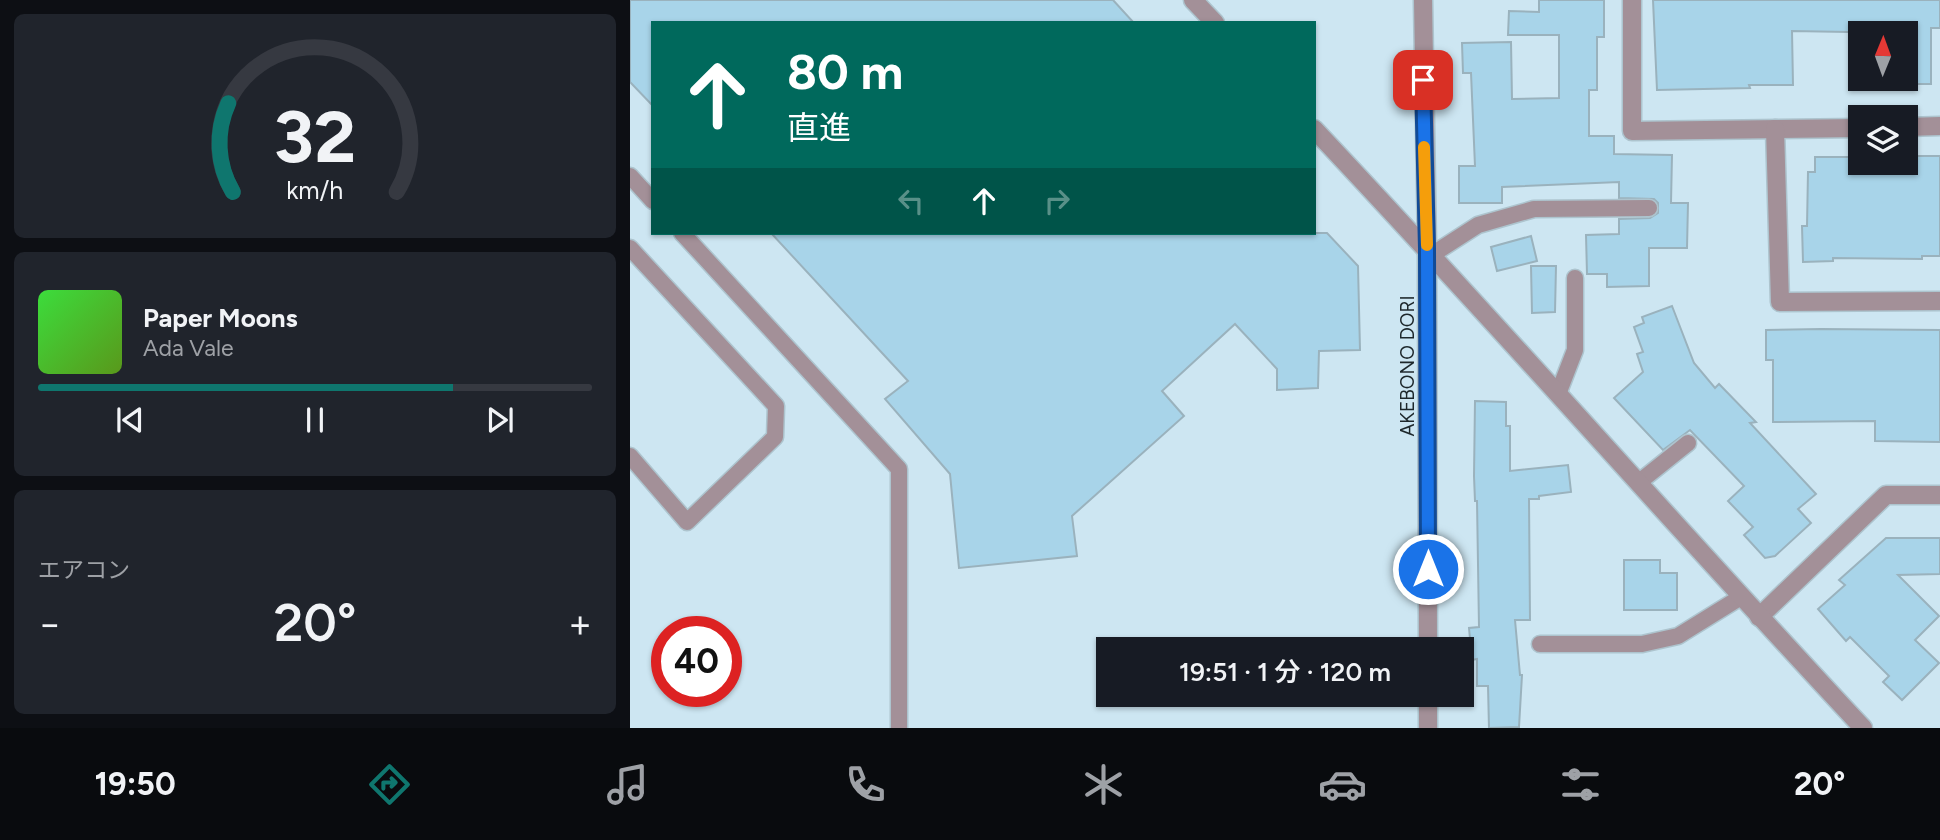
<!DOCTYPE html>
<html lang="ja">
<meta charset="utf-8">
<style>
body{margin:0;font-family:Figtree,"Noto Sans JP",sans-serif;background:#20242c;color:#f1f3f6;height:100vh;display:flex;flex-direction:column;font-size:26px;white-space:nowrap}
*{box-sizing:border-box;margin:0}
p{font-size:23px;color:#9ea1a6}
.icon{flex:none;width:38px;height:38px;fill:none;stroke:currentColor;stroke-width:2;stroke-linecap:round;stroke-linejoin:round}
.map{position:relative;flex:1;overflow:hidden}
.panel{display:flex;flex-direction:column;gap:14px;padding:14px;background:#0d0f14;width:630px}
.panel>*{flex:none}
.top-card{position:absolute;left:21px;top:21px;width:665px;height:214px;border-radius:0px;box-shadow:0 2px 5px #0004;background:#00695c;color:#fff;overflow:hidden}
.needle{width:46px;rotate:1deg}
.fabs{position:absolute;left:1218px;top:21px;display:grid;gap:14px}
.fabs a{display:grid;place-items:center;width:70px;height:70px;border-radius:0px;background:#171b24;box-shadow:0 2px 5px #0004;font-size:35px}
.speed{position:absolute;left:21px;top:616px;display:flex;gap:14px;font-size:35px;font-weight:700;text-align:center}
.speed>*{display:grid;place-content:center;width:91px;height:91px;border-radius:50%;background:#171b24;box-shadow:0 2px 5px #0004;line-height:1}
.speed .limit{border:10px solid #d22;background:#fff;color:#111}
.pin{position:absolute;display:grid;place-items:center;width:60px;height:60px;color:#fff;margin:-30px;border-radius:14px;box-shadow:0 4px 10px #0006}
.me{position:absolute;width:77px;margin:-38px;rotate:0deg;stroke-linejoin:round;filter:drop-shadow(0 0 5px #0008)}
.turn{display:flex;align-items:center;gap:24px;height:147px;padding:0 21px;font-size:32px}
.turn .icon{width:91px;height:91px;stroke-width:2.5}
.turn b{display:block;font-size:49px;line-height:60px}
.lanes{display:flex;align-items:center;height:66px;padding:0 21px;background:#0003;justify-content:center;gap:35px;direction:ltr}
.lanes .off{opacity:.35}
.big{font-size:52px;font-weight:600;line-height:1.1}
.panel .card{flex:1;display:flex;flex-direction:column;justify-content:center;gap:10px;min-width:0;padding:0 24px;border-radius:10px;background:#20242c}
.panel .dial{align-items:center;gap:0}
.dial svg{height:182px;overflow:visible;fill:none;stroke:#363941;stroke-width:7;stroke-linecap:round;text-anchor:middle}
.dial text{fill:#f1f3f6;stroke:none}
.song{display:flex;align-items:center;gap:21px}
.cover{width:84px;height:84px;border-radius:10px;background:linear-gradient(135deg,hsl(120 70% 55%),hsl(90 70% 35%))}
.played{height:7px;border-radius:4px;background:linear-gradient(90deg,#0f766e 75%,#363941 75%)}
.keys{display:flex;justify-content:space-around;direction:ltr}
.heat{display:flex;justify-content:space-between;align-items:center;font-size:38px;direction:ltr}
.trip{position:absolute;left:466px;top:637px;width:378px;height:70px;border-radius:0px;background:#171b24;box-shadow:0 2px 5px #0004;font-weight:600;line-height:70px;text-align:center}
.tab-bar{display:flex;height:112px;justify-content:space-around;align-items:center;background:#090b0e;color:#9ea1a6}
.tab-bar .icon{width:49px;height:49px}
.tab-bar .selected{color:#0f766e}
.tab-bar b{font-size:32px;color:#f1f3f6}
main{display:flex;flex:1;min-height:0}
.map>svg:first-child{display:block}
.building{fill:#a8d4e9;stroke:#9ab2bd;stroke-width:2}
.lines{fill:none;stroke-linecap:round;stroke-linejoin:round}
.service-casing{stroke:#adc4ce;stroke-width:19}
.minor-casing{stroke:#adc4ce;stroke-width:21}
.tertiary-casing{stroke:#adc4ce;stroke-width:21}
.service{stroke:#a39098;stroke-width:16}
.minor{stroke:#a39098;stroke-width:18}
.tertiary{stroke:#a39098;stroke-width:18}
.route-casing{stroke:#114b97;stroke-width:18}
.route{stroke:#1a73e8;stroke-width:12}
.slow{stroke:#f59e0b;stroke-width:12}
.labels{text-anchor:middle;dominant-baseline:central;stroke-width:5;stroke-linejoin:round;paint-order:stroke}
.street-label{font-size:19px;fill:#1d272b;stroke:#cde6f2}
</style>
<main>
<section class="panel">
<div class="card dial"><svg viewBox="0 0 100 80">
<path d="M14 69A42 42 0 1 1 86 69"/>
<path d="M14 69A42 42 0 0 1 12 30" stroke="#0f766e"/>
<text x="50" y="56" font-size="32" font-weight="700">32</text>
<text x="50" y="72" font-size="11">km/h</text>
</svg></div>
<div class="card">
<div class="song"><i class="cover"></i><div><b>Paper Moons</b><p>Ada Vale</p></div></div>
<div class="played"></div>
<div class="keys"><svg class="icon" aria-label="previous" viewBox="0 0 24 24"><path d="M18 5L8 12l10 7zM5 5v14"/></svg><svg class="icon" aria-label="pause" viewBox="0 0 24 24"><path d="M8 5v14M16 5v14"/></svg><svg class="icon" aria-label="next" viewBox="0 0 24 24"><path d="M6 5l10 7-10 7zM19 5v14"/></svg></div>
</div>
<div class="card"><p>エアコン</p>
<div class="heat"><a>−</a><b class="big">20°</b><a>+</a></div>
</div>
</section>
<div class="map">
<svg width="1310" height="728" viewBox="0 0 1310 728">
<rect width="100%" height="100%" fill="#cde6f2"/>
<!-- building -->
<g class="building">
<polygon points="0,0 483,0 504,23 23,23 23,106 0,82"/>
<polygon points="909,0 974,0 974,37 967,37 967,90 959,90 959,136 984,136 984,154 1042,155 1041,203 1058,203 1057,248 1019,248 1019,286 977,287 977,274 957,274 956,235 989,234 989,219 1020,218 1028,213 1028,203 1024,199 989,198 989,182 872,187 872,203 829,203 829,166 845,166 841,73 833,73 832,43 881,42 882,99 929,98 929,35 878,35 879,11 909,12"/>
<polygon points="1023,0 1310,0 1310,28 1301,28 1301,84 1276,84 1276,33 1162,31 1163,85 1119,85 1120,88 1027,90"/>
<polygon points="1276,156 1310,156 1310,256 1292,256 1292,259 1203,258 1203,261 1173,262 1172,226 1177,226 1178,172 1185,172 1185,157 1230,157 1230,163 1276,163"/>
<polygon points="141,233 697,233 728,266 730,350 689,351 688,388 647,390 647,369 605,324 532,391 554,416 442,516 447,556 329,568 320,474 255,399 278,381"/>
<polygon points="901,236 907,261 867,271 861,247"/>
<polygon points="901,266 926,266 925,312 902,313"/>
<polygon points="1042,306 1064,363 1085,388 1089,384 1126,422 1120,423 1186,494 1168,509 1181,523 1145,556 1135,558 1114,535 1123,527 1098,501 1114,486 1060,430 1033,450 984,398 1013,372 1007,354 1013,352 1004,327 1014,323 1012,317"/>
<polygon points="1191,329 1310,330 1310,442 1245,441 1245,421 1143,422 1143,360 1136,360 1136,330"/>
<polygon points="845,401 876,402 876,426 880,426 880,471 938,465 941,492 909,496 909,499 899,499 900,620 885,620 890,675 892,675 889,727 859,728 858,686 847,686 847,659 842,660 839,628 849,627 847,501 845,501 844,476"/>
<polygon points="1256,538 1310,538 1310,574 1268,575 1309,616 1285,640 1309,663 1272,700 1253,682 1259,676 1220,637 1216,641 1188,609 1215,585 1209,580"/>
<polygon points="994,560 1030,560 1030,573 1047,573 1047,610 994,610"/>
</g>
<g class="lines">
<!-- service casing -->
<g class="service-casing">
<g id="service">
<polyline points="0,176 23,201"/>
<polyline points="52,233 269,469 269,728"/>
<polyline points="0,248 146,406 145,437 57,522 0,456"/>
<polyline points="803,254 848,225 904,209 1019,208"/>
<polyline points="928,394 945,350 945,278"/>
<polyline points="1008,483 1058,443"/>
<polyline points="910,644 1012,644 1048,636 1111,597"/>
</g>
</g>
<!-- minor casing -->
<g class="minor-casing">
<g id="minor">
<polyline points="793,0 797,249"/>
<polyline points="1002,0 1002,131 1230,128"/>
<polyline points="1276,127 1310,126"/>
<polyline points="1145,129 1150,302 1310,301"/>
<polyline points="1129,617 1256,495 1310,495"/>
</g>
</g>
<!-- tertiary casing -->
<g class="tertiary-casing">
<g id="tertiary">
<polyline points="563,0 585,23"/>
<path d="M684,129c186,197 364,401 549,599"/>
<polyline points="797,249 798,649"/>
<polyline points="798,695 798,728"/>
</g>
</g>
<!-- service -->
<use href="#service" class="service"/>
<!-- minor -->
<use href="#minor" class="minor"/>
<!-- tertiary -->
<use href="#tertiary" class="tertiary"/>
</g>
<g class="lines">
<!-- route casing -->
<g class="route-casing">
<polyline id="route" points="793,80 797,249 798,569"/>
</g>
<!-- route -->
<use href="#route" class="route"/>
<!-- slow -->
<polyline class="slow" points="794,147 797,245"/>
</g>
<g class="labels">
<!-- street labels -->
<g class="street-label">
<text transform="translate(777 366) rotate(-90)">AKEBONO DORI</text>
</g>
</g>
</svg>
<div class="fabs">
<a><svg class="needle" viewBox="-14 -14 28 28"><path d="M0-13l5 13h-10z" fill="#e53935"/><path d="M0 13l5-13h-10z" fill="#9ea1a6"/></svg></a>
<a><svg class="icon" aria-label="layers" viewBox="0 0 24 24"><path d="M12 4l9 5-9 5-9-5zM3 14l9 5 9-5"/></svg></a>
</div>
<div class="speed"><div class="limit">40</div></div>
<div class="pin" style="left:793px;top:80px;background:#d93025"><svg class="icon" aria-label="arrive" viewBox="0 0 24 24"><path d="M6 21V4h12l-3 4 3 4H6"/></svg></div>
<svg class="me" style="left:798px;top:569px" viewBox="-20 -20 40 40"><circle r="17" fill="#1a73e8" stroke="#fff" stroke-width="3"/><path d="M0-11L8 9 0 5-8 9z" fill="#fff"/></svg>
<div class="trip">19:51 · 1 分 · 120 m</div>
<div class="top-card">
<div class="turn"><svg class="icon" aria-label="ahead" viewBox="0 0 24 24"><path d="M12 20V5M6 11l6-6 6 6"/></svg><div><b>80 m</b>直進</div></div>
<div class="lanes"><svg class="icon off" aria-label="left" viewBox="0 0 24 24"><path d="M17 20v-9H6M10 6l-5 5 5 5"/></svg><svg class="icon" aria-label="ahead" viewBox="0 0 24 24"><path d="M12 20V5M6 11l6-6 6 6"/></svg><svg class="icon off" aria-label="right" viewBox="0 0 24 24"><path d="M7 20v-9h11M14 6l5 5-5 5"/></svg></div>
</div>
</div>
</main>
<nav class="tab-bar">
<b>19:50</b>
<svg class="icon selected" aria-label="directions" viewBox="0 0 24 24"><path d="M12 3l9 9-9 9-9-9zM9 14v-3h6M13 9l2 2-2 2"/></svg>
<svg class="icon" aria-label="music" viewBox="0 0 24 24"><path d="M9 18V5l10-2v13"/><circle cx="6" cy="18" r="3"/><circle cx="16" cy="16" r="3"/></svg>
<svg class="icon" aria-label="phone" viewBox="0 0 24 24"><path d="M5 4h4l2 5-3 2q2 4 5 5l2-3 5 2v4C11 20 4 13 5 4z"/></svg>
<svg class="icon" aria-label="climate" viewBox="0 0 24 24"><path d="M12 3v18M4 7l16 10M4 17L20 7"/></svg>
<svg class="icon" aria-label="car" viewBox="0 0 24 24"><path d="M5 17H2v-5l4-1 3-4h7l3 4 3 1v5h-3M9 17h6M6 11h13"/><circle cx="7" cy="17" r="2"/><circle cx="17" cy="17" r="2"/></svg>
<svg class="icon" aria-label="filters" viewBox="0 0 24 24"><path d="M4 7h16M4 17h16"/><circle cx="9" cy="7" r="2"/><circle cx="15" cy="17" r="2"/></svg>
<b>20°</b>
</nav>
